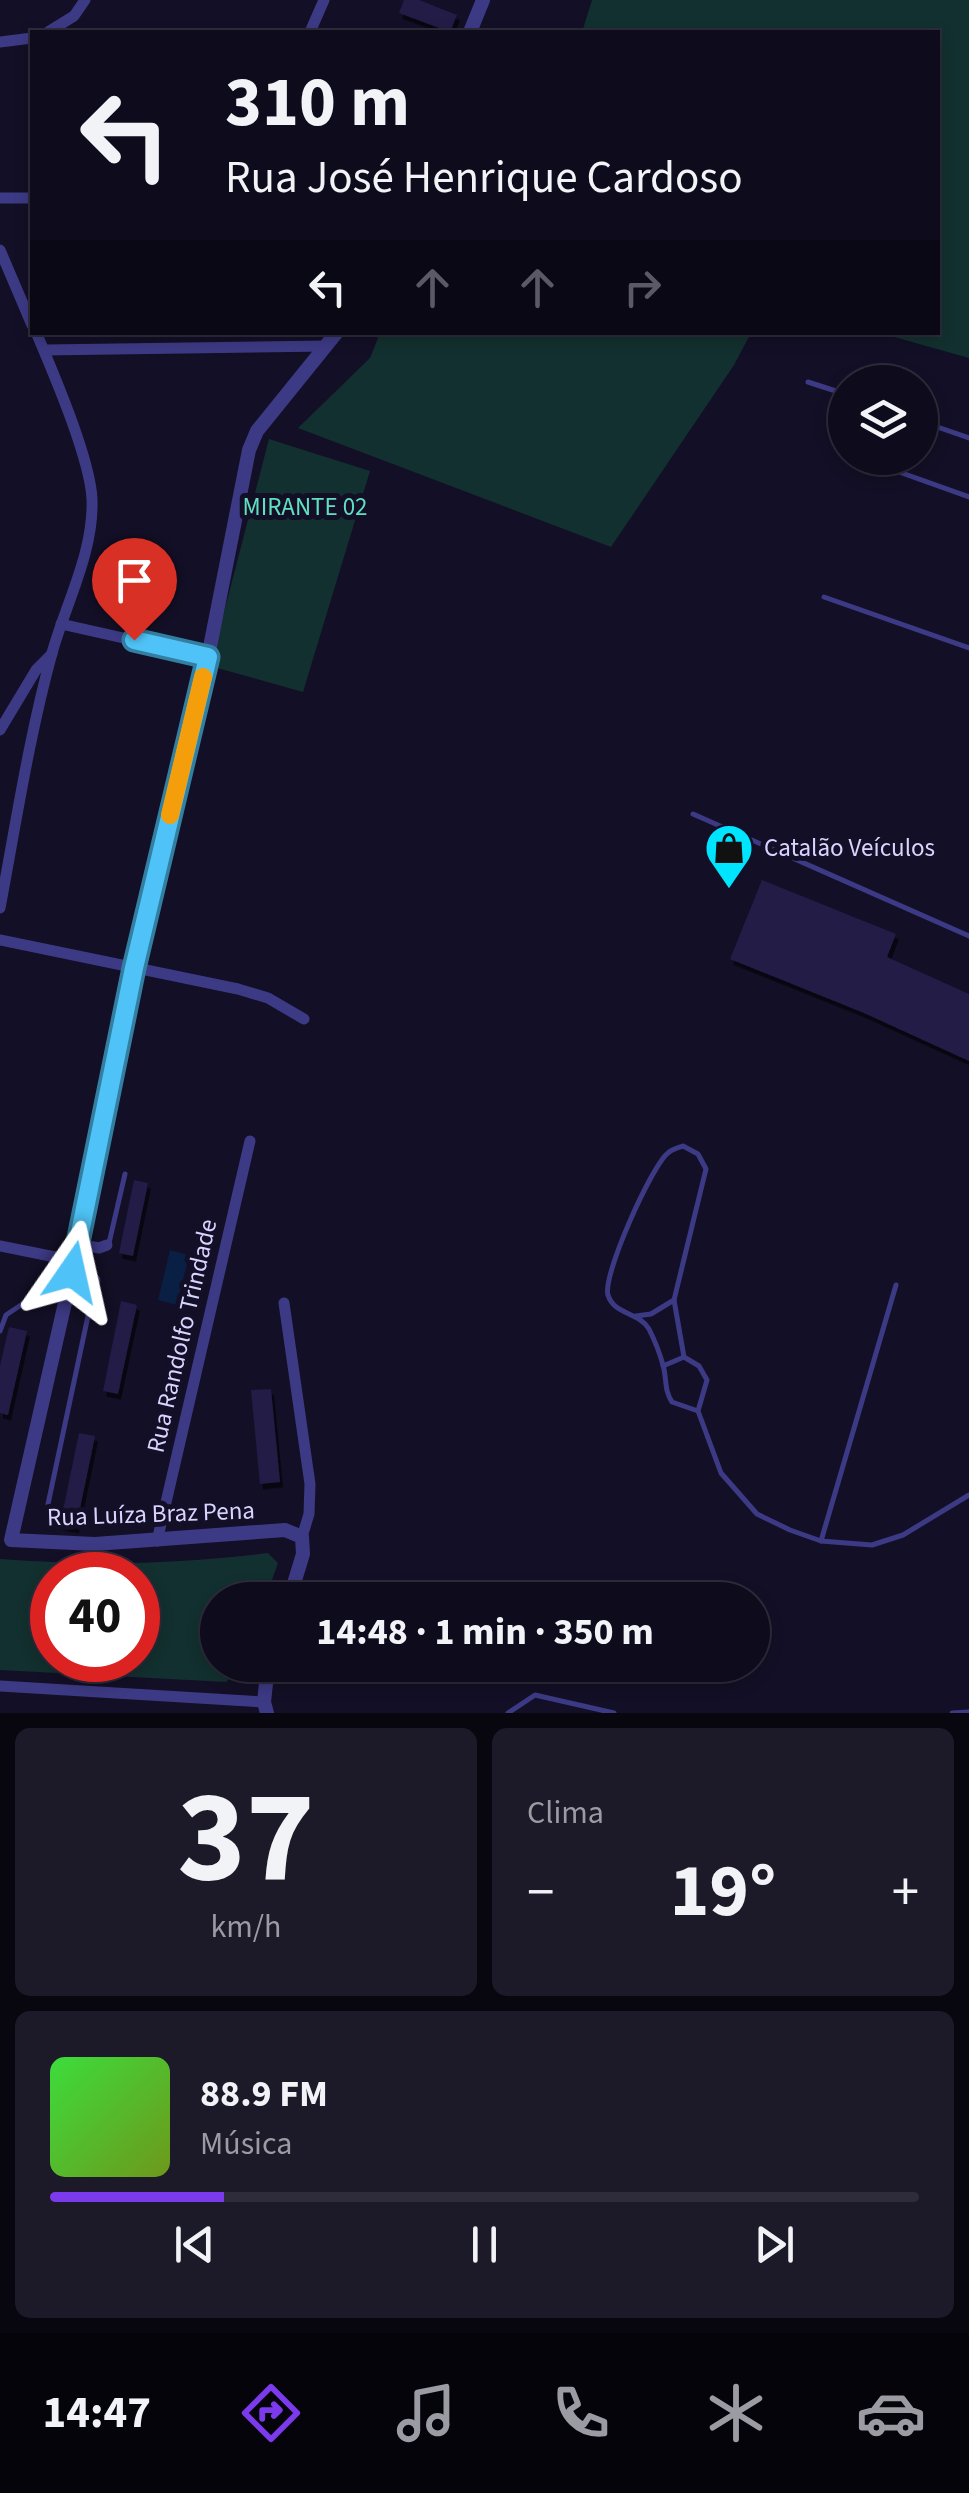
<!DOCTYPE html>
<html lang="pt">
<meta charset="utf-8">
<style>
body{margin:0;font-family:"Source Sans 3",sans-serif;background:#1c1929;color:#f1f3f6;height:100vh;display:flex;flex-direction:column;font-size:38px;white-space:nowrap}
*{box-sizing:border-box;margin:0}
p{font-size:32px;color:#9b9ba3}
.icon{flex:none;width:55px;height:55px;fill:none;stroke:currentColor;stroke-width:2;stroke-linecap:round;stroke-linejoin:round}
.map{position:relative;height:1713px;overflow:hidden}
.panel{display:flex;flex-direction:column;gap:15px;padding:15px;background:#08060f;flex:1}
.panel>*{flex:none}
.hud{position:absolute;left:30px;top:30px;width:910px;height:305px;border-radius:0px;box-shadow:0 5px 15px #0003,0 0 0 2px #2e2b3b;background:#0e0b1c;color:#f1f3f6;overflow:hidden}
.buttons{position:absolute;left:828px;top:365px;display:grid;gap:20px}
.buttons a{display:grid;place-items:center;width:110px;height:110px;border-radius:50%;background:#0e0b1c;box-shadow:0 5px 15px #0003,0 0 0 2px #2e2b3b;font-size:50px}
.speed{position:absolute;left:30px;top:1552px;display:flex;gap:20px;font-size:50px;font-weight:700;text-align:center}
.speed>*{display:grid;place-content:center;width:130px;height:130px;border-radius:50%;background:#0e0b1c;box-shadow:0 5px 15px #0003,0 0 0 2px #2e2b3b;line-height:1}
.speed .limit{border:15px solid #d22;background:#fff;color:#111}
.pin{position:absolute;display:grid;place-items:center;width:85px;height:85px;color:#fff;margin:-102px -42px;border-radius:50% 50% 50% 0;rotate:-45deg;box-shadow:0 0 10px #0007}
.pin .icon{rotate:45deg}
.me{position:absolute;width:110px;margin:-55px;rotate:11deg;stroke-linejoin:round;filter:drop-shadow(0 0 8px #0008)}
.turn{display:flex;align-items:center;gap:35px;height:210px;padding:0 30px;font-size:45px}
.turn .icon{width:130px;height:130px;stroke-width:2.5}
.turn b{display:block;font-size:70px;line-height:85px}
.lanes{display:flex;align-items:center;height:95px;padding:0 30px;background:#0003;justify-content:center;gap:50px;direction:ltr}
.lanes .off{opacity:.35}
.big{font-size:75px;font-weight:700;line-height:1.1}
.panel .card{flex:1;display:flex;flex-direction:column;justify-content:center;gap:15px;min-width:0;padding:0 35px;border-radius:15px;background:#1c1929}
.panel .dial{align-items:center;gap:0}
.dial b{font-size:130px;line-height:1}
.song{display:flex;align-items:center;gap:30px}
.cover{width:120px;height:120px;border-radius:15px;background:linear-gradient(135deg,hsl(120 70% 55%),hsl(80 70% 35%))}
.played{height:10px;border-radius:5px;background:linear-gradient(90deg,#7c3aed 20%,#2e2b3b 20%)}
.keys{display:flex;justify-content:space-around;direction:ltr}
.heat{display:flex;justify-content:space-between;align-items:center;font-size:55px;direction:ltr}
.panel .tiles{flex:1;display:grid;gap:15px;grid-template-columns:1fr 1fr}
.card:last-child{grid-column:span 2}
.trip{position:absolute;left:200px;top:1582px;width:570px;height:100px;border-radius:50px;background:#0e0b1c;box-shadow:0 5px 15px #0003,0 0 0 2px #2e2b3b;font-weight:700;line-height:100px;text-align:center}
.menu{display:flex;height:160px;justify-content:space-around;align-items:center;background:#06040b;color:#9b9ba3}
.menu .icon{width:70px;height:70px}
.menu .current{color:#7c3aed}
.menu b{font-size:45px;color:#f1f3f6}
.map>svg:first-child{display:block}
.green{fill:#12302f;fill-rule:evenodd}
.water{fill:#0a1f44}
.building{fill:#241b47;filter:url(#shadow)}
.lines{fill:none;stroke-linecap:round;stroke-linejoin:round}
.service{stroke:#3d3a85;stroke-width:5}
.minor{stroke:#3d3a85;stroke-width:11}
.tertiary{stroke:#3d3a85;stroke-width:14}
.route-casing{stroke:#337fa1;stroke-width:25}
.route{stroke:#4fc3f7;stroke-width:18}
.slow{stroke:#f59e0b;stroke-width:18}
.labels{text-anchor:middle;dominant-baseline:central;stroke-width:10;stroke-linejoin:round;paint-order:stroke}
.park-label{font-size:25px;fill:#5fe0c0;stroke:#130f26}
.poi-label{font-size:25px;fill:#d9d4ff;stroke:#130f26;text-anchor:start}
.street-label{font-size:25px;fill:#d9d4ff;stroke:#130f26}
</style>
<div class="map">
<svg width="969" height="1713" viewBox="0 0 969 1713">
<defs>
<filter id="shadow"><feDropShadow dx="3" dy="5.5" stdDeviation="0" flood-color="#0009"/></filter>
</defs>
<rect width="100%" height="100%" fill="#130f26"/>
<!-- green -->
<g class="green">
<polygon points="592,0 969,0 969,358 880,333 938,332 938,32 582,32"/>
<polygon points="380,333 380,332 751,333 734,365 611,547 298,428 370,358"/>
<polygon points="269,439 370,471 303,692 210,666"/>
<path d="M268,1553l10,10 -13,37h-47v65h25l-17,17 -226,-12v-111c91,7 178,5 268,-6zM52,1575h86v85h-86z"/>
</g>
<!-- water -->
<polygon class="water" points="170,1250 189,1255 177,1305 158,1300"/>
<!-- building -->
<g class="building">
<polygon points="404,0 419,0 457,15 450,32 399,13"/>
<polygon points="762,880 896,934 887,957 969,994 969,1061 864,1013 730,959"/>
<polygon points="134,1180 148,1183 133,1256 119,1253"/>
<polygon points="121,1301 137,1305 118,1394 103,1391"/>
<polygon points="9,1327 27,1331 8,1415 0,1413 0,1366"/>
<polygon points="271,1389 280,1482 260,1484 251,1390"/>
<polygon points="79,1433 95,1436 76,1528 60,1525"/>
</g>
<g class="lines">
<!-- service -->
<g class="service">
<polyline points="808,382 845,394"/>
<polyline points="920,421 969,438"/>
<polyline points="860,458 969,497"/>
<polyline points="824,597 969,648"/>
<polyline points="693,814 969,936"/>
<polyline points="109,1243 125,1174"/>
<polyline points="636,1316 651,1314 674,1300"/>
<polyline points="0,1331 6,1315 33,1297"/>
<polyline points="663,1366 684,1357"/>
<path d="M698,1411l-26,-9c-8,-12 -5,-23 -9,-37 -3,-11 -9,-26 -14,-36 -10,-17 -35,-14 -41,-34 -6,-19 44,-130 60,-142 4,-4 10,-5 15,-7l15,8 8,15 -32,131 10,57 15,9 8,14 -9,31 23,62 36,41 33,16 31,11 51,4 31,-10 66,-40"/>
<polyline points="48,1504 95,1283"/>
<polyline points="821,1541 896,1285"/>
<polyline points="508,1713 535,1695 614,1713"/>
<polyline points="952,1713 969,1712"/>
</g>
<!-- minor -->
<g class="minor">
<polyline points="48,32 74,16 85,0"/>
<polyline points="310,32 324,0"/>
<polyline points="0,42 32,38"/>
<polyline points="0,198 32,198"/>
<polyline points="0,250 32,325"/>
<polyline points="44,350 327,346"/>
<polyline points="61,624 208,657"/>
<polyline points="0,730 36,670 52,654"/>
<path d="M0,908c16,-85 29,-171 52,-255 14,-50 42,-101 40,-154 -2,-41 -39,-127 -56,-167"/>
<polyline points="0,940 238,989 268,998 304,1019"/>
<polyline points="78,1244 99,1248 107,1245"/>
<polyline points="0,1246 75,1261"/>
<polyline points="72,1272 95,1280"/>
<polyline points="36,1296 56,1288 67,1290"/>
<polyline points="284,1303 310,1484 309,1514 302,1537"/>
<polyline points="157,1541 250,1141"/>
<polyline points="0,1686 264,1702"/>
</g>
<!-- tertiary -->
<g class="tertiary">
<polyline points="470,32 483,0"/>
<polyline points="289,1600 303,1554 302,1537 285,1530 95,1544 11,1540 72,1272 134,968 208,657 249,450 257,431 337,332"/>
<polyline points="267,1713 264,1702 268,1665"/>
</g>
</g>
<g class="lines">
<!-- route casing -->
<g class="route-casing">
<polyline id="route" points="72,1272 134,968 208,657 134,640"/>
</g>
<!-- route -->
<use href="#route" class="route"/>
<!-- slow -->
<polyline class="slow" points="170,815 203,677"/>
</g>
<!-- icons -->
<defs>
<g id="shop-pin" transform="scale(2.5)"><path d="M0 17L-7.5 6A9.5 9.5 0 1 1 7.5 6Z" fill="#00e5ff" stroke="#130f26"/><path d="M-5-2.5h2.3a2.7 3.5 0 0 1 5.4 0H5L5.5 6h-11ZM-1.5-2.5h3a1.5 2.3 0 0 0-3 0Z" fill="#111"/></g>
</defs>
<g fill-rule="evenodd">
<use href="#shop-pin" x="729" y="848"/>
</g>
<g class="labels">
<!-- park labels -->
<g class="park-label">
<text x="305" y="507">MIRANTE 02</text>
</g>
<!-- poi labels -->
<g class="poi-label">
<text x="764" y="848">Catalão Veículos</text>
</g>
<!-- street labels -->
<g class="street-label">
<text transform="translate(182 1336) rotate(-77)">Rua Randolfo Trindade</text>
<text transform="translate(151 1514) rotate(-2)">Rua Luíza Braz Pena</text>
</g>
</g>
</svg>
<div class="buttons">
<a><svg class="icon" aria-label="layers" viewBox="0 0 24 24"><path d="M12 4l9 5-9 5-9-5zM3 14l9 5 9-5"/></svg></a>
</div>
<div class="speed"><div class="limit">40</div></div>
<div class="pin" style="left:134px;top:640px;background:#d93025"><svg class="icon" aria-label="arrive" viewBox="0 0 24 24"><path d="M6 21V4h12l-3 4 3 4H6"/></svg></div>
<svg class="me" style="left:72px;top:1272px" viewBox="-20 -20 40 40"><path d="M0-17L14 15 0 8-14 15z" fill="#4fc3f7" stroke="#fff" stroke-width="4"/></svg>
<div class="trip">14:48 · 1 min · 350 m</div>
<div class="hud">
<div class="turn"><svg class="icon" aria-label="left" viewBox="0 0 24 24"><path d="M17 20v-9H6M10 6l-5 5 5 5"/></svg><div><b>310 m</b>Rua José Henrique Cardoso</div></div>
<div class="lanes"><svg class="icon" aria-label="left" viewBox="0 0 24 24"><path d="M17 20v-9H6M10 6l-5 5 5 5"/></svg><svg class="icon off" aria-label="ahead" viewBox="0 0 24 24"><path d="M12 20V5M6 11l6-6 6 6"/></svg><svg class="icon off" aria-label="ahead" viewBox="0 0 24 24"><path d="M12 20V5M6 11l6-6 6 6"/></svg><svg class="icon off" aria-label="right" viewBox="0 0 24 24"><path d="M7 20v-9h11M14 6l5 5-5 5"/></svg></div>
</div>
</div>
<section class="panel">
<div class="tiles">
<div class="card dial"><b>37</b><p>km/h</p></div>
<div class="card"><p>Clima</p>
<div class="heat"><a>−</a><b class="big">19°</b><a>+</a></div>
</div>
<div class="card">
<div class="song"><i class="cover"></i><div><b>88.9 FM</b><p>Música</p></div></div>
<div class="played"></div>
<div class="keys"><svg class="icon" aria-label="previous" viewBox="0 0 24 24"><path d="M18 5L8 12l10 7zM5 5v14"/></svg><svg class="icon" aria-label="pause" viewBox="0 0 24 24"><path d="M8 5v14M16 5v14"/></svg><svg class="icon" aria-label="next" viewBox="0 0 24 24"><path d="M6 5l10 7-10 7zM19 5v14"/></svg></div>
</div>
</div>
</section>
<nav class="menu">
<b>14:47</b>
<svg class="icon current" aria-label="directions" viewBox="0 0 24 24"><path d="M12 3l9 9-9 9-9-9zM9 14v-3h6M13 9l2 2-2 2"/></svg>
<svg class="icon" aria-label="music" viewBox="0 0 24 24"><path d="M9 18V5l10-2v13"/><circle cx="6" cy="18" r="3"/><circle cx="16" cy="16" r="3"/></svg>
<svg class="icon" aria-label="phone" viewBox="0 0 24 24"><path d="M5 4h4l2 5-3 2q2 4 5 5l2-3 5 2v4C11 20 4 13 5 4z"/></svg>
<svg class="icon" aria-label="climate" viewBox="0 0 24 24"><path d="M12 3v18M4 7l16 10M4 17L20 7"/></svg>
<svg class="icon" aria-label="car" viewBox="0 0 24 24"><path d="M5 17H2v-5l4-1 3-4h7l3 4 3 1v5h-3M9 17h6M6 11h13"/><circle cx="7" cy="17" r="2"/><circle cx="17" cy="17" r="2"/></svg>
</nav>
